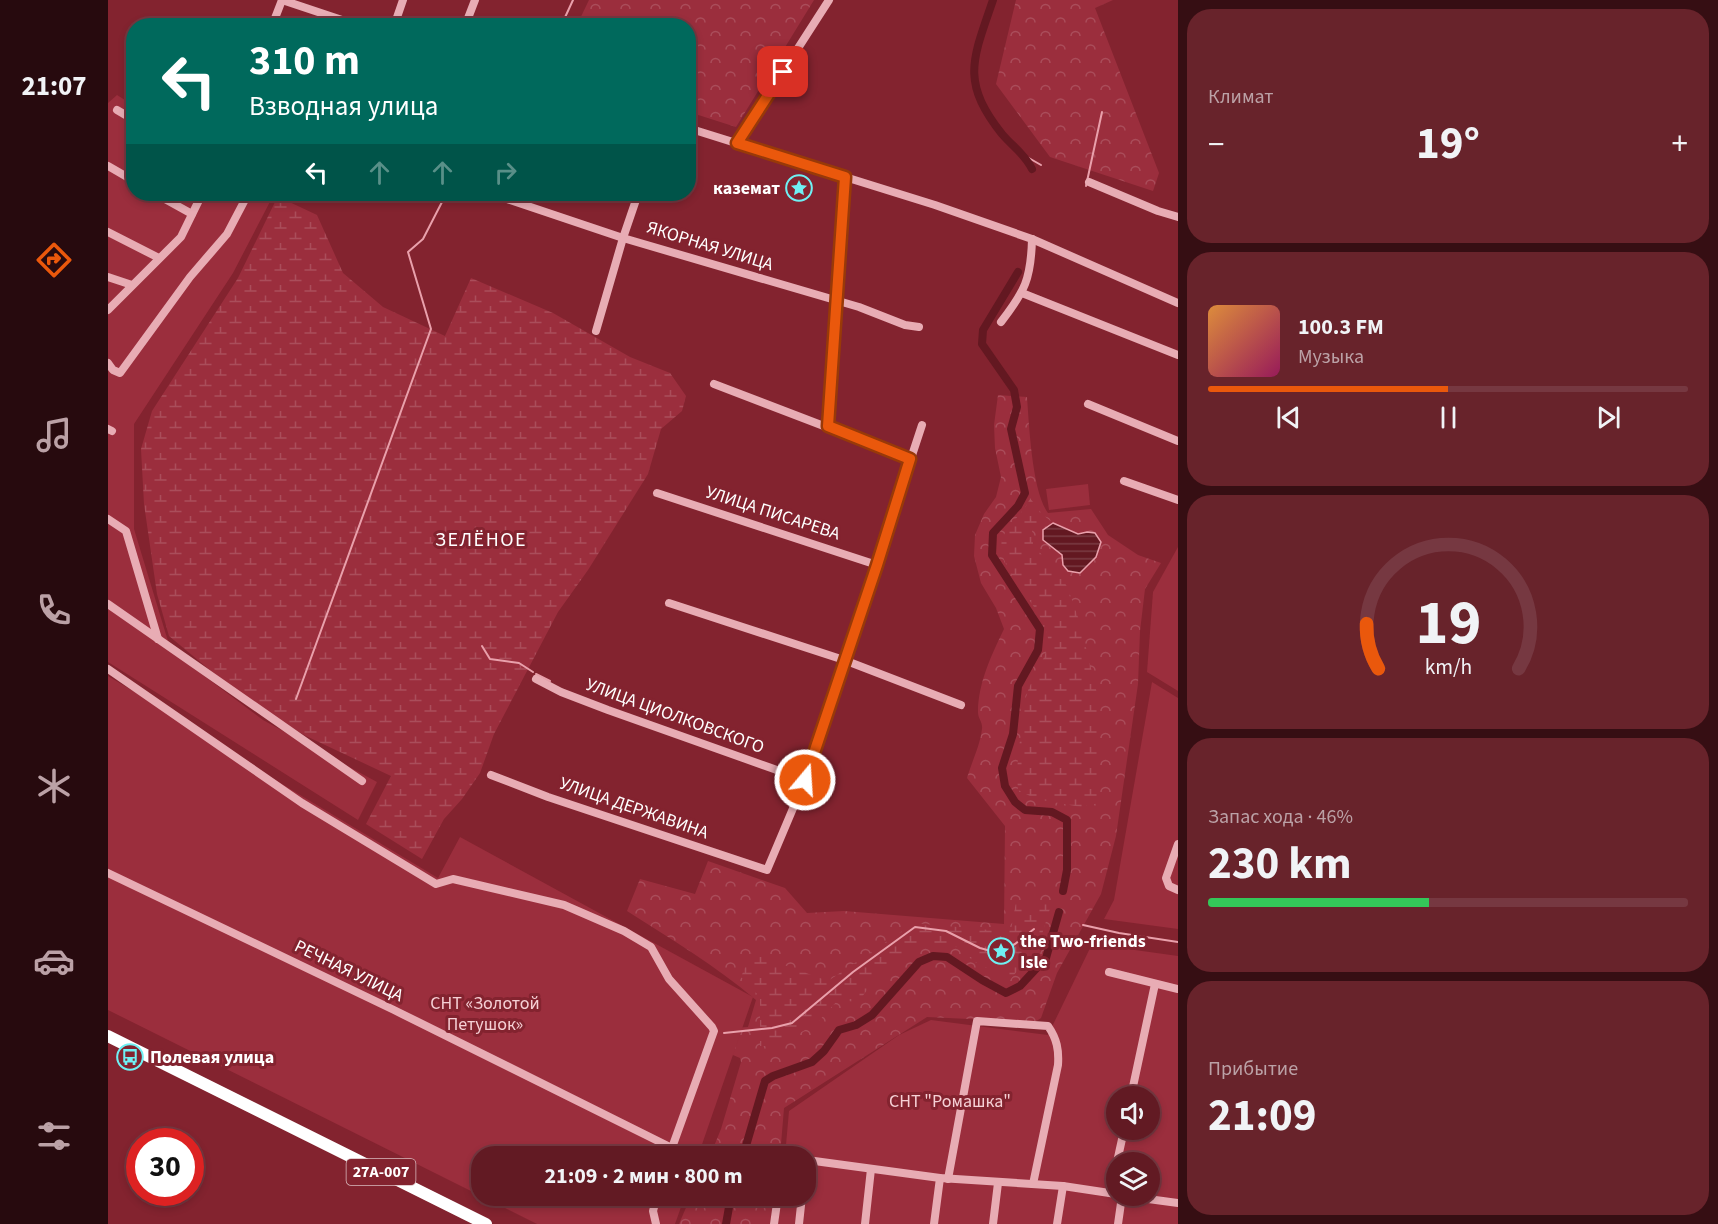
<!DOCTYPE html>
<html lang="ru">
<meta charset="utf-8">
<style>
body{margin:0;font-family:"Source Sans 3",sans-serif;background:#68232b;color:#f1f3f6;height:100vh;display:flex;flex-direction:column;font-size:22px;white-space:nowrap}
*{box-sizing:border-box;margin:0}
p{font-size:20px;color:#bba1a6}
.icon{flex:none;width:33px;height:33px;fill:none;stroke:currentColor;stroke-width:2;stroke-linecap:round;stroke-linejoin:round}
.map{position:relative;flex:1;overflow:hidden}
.details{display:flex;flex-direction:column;gap:9px;padding:9px;background:#360e13;width:540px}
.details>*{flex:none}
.banner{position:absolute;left:18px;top:18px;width:570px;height:183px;border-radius:24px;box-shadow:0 3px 9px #0003,0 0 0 2px #763841;background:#00695c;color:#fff;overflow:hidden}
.controls{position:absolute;left:998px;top:1086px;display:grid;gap:12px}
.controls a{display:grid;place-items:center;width:54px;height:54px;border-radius:50%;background:#621a23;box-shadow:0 3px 9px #0003,0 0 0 2px #763841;font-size:30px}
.speed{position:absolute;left:18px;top:1128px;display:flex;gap:12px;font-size:30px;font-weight:700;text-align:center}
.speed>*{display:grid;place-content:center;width:78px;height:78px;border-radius:50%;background:#621a23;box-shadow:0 3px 9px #0003,0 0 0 2px #763841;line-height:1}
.speed .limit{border:9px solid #d22;background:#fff;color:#111}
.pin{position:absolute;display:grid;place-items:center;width:51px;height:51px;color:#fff;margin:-26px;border-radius:12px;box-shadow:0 3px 9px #0006}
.me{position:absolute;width:66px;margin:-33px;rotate:18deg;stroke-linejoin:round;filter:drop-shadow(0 0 4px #0008)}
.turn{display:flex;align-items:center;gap:21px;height:126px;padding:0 24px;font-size:27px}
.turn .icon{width:78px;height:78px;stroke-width:2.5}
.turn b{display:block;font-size:42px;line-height:51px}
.lanes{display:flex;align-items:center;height:57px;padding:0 24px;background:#0003;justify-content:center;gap:30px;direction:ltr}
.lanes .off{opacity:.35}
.big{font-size:45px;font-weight:700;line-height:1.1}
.details .tile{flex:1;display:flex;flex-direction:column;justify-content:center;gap:9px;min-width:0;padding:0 21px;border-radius:24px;background:#68232b}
.details .dial{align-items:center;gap:0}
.dial svg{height:156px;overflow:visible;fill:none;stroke:#763841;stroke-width:7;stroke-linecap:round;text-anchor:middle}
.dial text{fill:#f1f3f6;stroke:none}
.song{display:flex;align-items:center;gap:18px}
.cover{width:72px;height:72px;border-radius:9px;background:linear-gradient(135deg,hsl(30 70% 55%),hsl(330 70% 35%))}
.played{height:6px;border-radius:3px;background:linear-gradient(90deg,#ea580c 50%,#763841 50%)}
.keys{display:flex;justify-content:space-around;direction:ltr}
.heat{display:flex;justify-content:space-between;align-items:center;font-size:33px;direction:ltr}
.charge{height:9px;border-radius:4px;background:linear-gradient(90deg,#34c759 46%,#763841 0)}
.trip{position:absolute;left:363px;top:1146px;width:345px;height:60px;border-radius:24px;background:#621a23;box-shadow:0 3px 9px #0003,0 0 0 2px #763841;font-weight:700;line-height:60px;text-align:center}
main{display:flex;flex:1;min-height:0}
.tabs{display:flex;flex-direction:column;width:108px;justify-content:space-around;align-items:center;background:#270a0e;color:#bba1a6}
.tabs .icon{width:42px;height:42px}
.tabs .selected{color:#ea580c}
.tabs b{font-size:27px;color:#f1f3f6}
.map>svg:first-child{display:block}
.forest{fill:url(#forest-crowns)}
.wetland{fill:url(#wetland-marsh)}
.garden{fill:#9b2e3d;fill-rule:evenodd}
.water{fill:url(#water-rules);stroke:#e9a0ab;stroke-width:1.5}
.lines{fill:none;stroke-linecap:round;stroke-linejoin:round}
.stream{stroke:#e9a0ab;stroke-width:2}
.canal{stroke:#631821;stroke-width:8}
.minor{stroke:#e8acb4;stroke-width:8}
.highway{stroke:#fff;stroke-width:12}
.route-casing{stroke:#983908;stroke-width:15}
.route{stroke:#ea580c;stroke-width:10}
.labels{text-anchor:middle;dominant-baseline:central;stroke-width:6;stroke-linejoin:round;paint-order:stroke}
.shield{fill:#83232f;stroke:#dabdc1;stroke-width:1.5}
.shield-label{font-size:16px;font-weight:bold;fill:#fff}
.poi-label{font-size:18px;font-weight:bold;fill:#fff;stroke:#83232f;text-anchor:start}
.street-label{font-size:18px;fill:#fff;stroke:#83232f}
.park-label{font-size:18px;fill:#f6d0d5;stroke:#83232f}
.neighbourhood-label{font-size:20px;letter-spacing:1.5px;fill:#fff;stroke:#83232f}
</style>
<main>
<nav class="tabs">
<b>21:07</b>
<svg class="icon selected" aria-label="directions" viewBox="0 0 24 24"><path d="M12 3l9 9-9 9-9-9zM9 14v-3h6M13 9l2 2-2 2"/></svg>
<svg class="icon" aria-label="music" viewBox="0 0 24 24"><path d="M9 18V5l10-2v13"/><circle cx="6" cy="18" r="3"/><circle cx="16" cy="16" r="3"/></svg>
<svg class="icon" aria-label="phone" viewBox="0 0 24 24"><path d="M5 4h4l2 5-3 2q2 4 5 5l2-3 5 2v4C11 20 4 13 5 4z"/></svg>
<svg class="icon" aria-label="climate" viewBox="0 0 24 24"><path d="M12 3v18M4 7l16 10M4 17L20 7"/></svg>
<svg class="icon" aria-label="car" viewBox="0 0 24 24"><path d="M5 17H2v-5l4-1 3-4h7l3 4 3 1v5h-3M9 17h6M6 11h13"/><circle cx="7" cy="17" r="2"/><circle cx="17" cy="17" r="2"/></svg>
<svg class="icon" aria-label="filters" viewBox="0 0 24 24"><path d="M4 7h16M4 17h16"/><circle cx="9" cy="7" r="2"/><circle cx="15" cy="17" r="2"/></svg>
</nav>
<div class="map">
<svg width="1070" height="1224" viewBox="0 0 1070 1224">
<defs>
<pattern id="forest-crowns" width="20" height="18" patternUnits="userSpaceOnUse" patternTransform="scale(1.5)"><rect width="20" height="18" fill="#9b2e3d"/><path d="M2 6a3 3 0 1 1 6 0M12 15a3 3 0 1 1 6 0" fill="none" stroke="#aa4d5a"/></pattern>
<pattern id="wetland-marsh" width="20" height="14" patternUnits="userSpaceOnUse" patternTransform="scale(1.5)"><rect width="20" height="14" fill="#9b2e3d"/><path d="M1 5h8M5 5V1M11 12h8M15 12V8" fill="none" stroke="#aa4d5a"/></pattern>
<pattern id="water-rules" width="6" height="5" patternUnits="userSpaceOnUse" patternTransform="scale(1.5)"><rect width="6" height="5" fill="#631821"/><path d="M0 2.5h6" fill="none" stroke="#7a3b42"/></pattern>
</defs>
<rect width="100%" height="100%" fill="#83232f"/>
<!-- forest -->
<g class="forest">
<polygon points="481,0 706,0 628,127 581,112 580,26 469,25"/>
<polygon points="908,0 1005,0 987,8 1051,173 1045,191 942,157 888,84"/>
<path d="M890,395l29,2c2,27 5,95 21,116l43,-4 17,26 30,20 23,8 -16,26 -5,42 -2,53 -22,152 -15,58 -44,79 -16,45 -6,4 -108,-5 -143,91 -4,48h-70l11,-27 20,-67 -1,-4 -26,-11 6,-18 28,-2 8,-27c-40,-34 -85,-61 -129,-89l13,-32 55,15 13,-33 77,27 22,25 37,-2 160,13 1,-98 -38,-48c5,-17 13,-32 15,-49 1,-7 -4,-10 -4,-17 0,-29 14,-58 26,-83l-8,-21 -15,-25 -7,-27 1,-21 9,-21 12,-17 5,-20 -6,-29 -1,-23z"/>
<polygon points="583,1196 666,1196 662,1224 571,1224"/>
</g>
<!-- wetland -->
<g class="wetland">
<polygon points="175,199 209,215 235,273 275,307 337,336 363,278 445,313 522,357 562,373 578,396 574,411 553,429 540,474 480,570 450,612 386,734 372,773 354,799 336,819 314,859 258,824 283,776 198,736 164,716 120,685 61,636 49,594 36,504 33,449 44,411 130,278 167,202"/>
<path d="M922,498l12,16 11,9 -10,7 -11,-1 1,15 34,42 13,37 18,74 1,106 -18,4 -45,-8 -18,-9c-2,-27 1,-43 5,-69 1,-9 1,-19 4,-27 4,-15 23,-40 21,-56 -4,-32 -53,-68 -46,-98 4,-15 22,-26 28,-42z"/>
<polygon points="908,902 944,902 931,944 902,980 867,962 846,945 815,942 791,956 769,977 750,1002 730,1000 708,1024 668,1046 652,1046 652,997 633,977 643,953 720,981 806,923 892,931 903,930"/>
</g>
<!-- garden -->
<g class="garden">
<polygon points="9,95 25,105 26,194 166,194 125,273 26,424 26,529 63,651 155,720 269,782 250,820 0,662 0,103"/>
<polygon points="980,484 982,505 941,510 938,489"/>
<polygon points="1070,547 1070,691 1039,672 1045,592"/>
<polygon points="0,676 72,719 119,751 330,878 352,837 645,997 590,1156 374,1156 374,1196 577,1196 567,1224 429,1224 0,1010"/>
<polygon points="1044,682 1070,698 1070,929 996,919 1006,900"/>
<path d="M984,944l86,12v268h-404l5,-28h27v-40h-21l4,-45 110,-76 32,-15 117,15zM1008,1096h33v34h-33zM1008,1162h33v34h-33z"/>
</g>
<!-- water -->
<polygon class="water" points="945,523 970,534 979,532 987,533 993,542 988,557 972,573 960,571 955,565 954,555 935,540 935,530"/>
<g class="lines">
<!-- stream -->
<g class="stream">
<polyline points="453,26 465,0"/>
<polyline points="919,157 933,165"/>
<polyline points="978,186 994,112"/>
<polyline points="374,646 382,659 411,663 425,672"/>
<polyline points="428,674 442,681"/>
<polyline points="188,699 323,329 300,252 315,239 334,202"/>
<polyline points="975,925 1011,933 1070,942"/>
<polyline points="616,1033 664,1028 684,1023 745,972 807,927 838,931 872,948 890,953 907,944 926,929"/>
</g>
<!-- canal -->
<g class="canal">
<path d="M885,0c-20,59 -33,81 9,134 11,13 22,19 30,35"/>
<polyline points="910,272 875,330 874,344 906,390 909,407 903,429 917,493 910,506 885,533 884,555 932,629 930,650 910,686 905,734 894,768 897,786 907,802 917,810 944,812 959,820 959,870 955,891"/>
<polyline points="635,1156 657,1081 665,1076 704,1062 716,1051 731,1030 748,1025 764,1015 811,962 825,956 839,957 874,980 898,993 912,986 938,958 951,912"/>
<polyline points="618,1224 623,1196"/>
</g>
<!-- minor -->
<g class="minor">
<polyline points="174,0 252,26"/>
<polyline points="164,26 174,0"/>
<polyline points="286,26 295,0"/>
<polyline points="357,26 367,0"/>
<polyline points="9,110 26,120"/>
<polyline points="580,128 827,205 924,239 1070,303"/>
<polyline points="629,143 721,0"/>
<polyline points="0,166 26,181"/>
<polyline points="981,182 1050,211 1070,217"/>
<polyline points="48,194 84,214"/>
<polyline points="384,194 515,238 751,307 797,325 811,327"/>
<polyline points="0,232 51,258"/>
<polyline points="0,277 24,285"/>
<polyline points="914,293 1070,355"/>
<polyline points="0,310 73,237 94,194"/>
<path d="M893,322c24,-31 30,-43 31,-83"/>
<polyline points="488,331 515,238 530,194"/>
<polyline points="0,363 5,370 12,373 82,277 119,234 140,194"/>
<polyline points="606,384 802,459"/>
<polyline points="980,404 1070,441"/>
<polyline points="720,426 737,177"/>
<polyline points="0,429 4,431"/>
<polyline points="1016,481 1070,500"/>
<polyline points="549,493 769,565"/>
<polyline points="0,519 18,531 50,639"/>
<polyline points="561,603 736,660 853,705"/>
<polyline points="0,604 254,781"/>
<polyline points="0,669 194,803 328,884 345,879 456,905 516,931 543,947 561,979 604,1027 606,1031 561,1156"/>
<polyline points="428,679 453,692 500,710 697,780"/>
<polyline points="383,775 440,797 659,870 697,780 814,425"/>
<polyline points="1070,844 1058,878 1061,886 1070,890"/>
<polyline points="0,873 286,1010 564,1148"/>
<polyline points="1001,972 1070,989"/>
<polyline points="1023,1096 1047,984"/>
<polyline points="1009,1162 1016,1130"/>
<polyline points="698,1172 699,1160 832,1178 955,1186 1008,1194"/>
<path d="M840,1179l29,-158 71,5c9,13 11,24 10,39l-25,119"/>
<polyline points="1002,1193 1008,1166"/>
<polyline points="1018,1196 1070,1203"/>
<polyline points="548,1224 545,1211 549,1196"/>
<polyline points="666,1224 670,1196"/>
<polyline points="691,1224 694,1196"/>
<polyline points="757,1224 763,1169"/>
<polyline points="826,1224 832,1178"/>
<polyline points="885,1224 890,1183"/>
<polyline points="949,1224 955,1186"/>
<polyline points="1010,1224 1014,1196"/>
</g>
<!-- highway -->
<polyline class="highway" points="0,1036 378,1224"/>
</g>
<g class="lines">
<!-- route casing -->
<g class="route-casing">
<polyline id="route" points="675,72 629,143 737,177 720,426 802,459 769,565 697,780"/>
</g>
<!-- route -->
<use href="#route" class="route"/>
</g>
<!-- icons -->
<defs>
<g id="sight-ring" transform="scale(1.35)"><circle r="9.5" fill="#83232f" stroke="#6ff0f3" stroke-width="1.5"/><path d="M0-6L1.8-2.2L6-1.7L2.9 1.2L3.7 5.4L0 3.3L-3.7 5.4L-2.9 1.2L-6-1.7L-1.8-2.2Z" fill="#6ff0f3"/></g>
<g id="bus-ring" transform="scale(1.35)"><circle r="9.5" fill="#83232f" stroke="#6ff0f3" stroke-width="1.5"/><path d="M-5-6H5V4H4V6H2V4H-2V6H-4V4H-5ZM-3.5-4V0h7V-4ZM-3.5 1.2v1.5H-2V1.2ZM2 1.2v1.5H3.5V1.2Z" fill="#6ff0f3"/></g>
</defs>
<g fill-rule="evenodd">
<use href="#sight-ring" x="691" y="188"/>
<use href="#sight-ring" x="893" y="951"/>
<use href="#bus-ring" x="22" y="1057"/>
</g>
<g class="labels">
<!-- shield labels -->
<rect class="shield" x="238.5" y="1159" width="69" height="26" rx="4.5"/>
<g class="shield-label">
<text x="273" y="1172">27А-007</text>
</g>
<!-- poi labels -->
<g class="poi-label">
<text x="672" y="188" text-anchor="end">каземат</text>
<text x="912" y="941">the Two-friends<tspan x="912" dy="21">Isle</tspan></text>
<text x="42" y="1057">Полевая улица</text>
</g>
<!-- street labels -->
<g class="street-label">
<text transform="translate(602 246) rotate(17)">ЯКОРНАЯ УЛИЦА</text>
<text transform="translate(665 513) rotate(18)">УЛИЦА ПИСАРЕВА</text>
<text transform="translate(567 716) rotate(20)">УЛИЦА ЦИОЛКОВСКОГО</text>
<text transform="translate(526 808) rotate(19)">УЛИЦА ДЕРЖАВИНА</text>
<text transform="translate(241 971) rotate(26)">РЕЧНАЯ УЛИЦА</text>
</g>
<!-- park labels -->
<g class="park-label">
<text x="377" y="1003">СНТ «Золотой<tspan x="377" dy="21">Петушок»</tspan></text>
<text x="842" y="1101">СНТ "Ромашка"</text>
</g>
<!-- neighbourhood labels -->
<g class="neighbourhood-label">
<text x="373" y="540">ЗЕЛЁНОЕ</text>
</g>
</g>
</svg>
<div class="controls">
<a><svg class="icon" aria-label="sound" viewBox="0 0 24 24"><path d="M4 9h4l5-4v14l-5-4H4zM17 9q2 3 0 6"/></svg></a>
<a><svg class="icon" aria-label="layers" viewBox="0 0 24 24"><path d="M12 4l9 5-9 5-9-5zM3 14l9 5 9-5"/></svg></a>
</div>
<div class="speed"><div class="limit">30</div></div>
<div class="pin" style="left:675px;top:72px;background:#d93025"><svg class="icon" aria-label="arrive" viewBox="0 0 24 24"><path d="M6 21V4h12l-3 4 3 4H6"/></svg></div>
<svg class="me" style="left:697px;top:780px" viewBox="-20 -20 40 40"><circle r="17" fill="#ea580c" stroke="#fff" stroke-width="3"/><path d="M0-11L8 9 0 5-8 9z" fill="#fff"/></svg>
<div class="trip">21:09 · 2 мин · 800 m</div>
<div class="banner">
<div class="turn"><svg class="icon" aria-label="left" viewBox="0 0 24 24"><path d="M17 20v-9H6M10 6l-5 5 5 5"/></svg><div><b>310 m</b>Взводная улица</div></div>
<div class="lanes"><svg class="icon" aria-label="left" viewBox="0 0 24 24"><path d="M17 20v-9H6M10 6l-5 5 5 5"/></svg><svg class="icon off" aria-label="ahead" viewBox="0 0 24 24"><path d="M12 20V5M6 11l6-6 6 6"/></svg><svg class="icon off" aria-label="ahead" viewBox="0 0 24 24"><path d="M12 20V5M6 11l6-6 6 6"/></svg><svg class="icon off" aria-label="right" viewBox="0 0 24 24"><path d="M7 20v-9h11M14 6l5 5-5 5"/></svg></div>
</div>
</div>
<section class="details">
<div class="tile"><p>Климат</p>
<div class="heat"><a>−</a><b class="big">19°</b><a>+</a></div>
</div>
<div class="tile">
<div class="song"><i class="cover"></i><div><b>100.3 FM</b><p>Музыка</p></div></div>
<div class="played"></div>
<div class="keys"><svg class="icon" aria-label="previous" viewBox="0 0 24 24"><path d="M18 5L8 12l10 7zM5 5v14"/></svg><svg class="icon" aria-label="pause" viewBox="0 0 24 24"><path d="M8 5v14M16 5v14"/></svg><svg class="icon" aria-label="next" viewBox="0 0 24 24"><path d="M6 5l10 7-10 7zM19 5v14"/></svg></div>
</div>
<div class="tile dial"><svg viewBox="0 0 100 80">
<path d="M14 69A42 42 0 1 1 86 69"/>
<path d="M14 69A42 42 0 0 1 8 46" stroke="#ea580c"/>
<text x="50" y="56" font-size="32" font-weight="700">19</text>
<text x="50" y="72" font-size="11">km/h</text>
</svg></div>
<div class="tile"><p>Запас хода · 46%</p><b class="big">230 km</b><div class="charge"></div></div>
<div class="tile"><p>Прибытие</p><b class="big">21:09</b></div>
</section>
</main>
